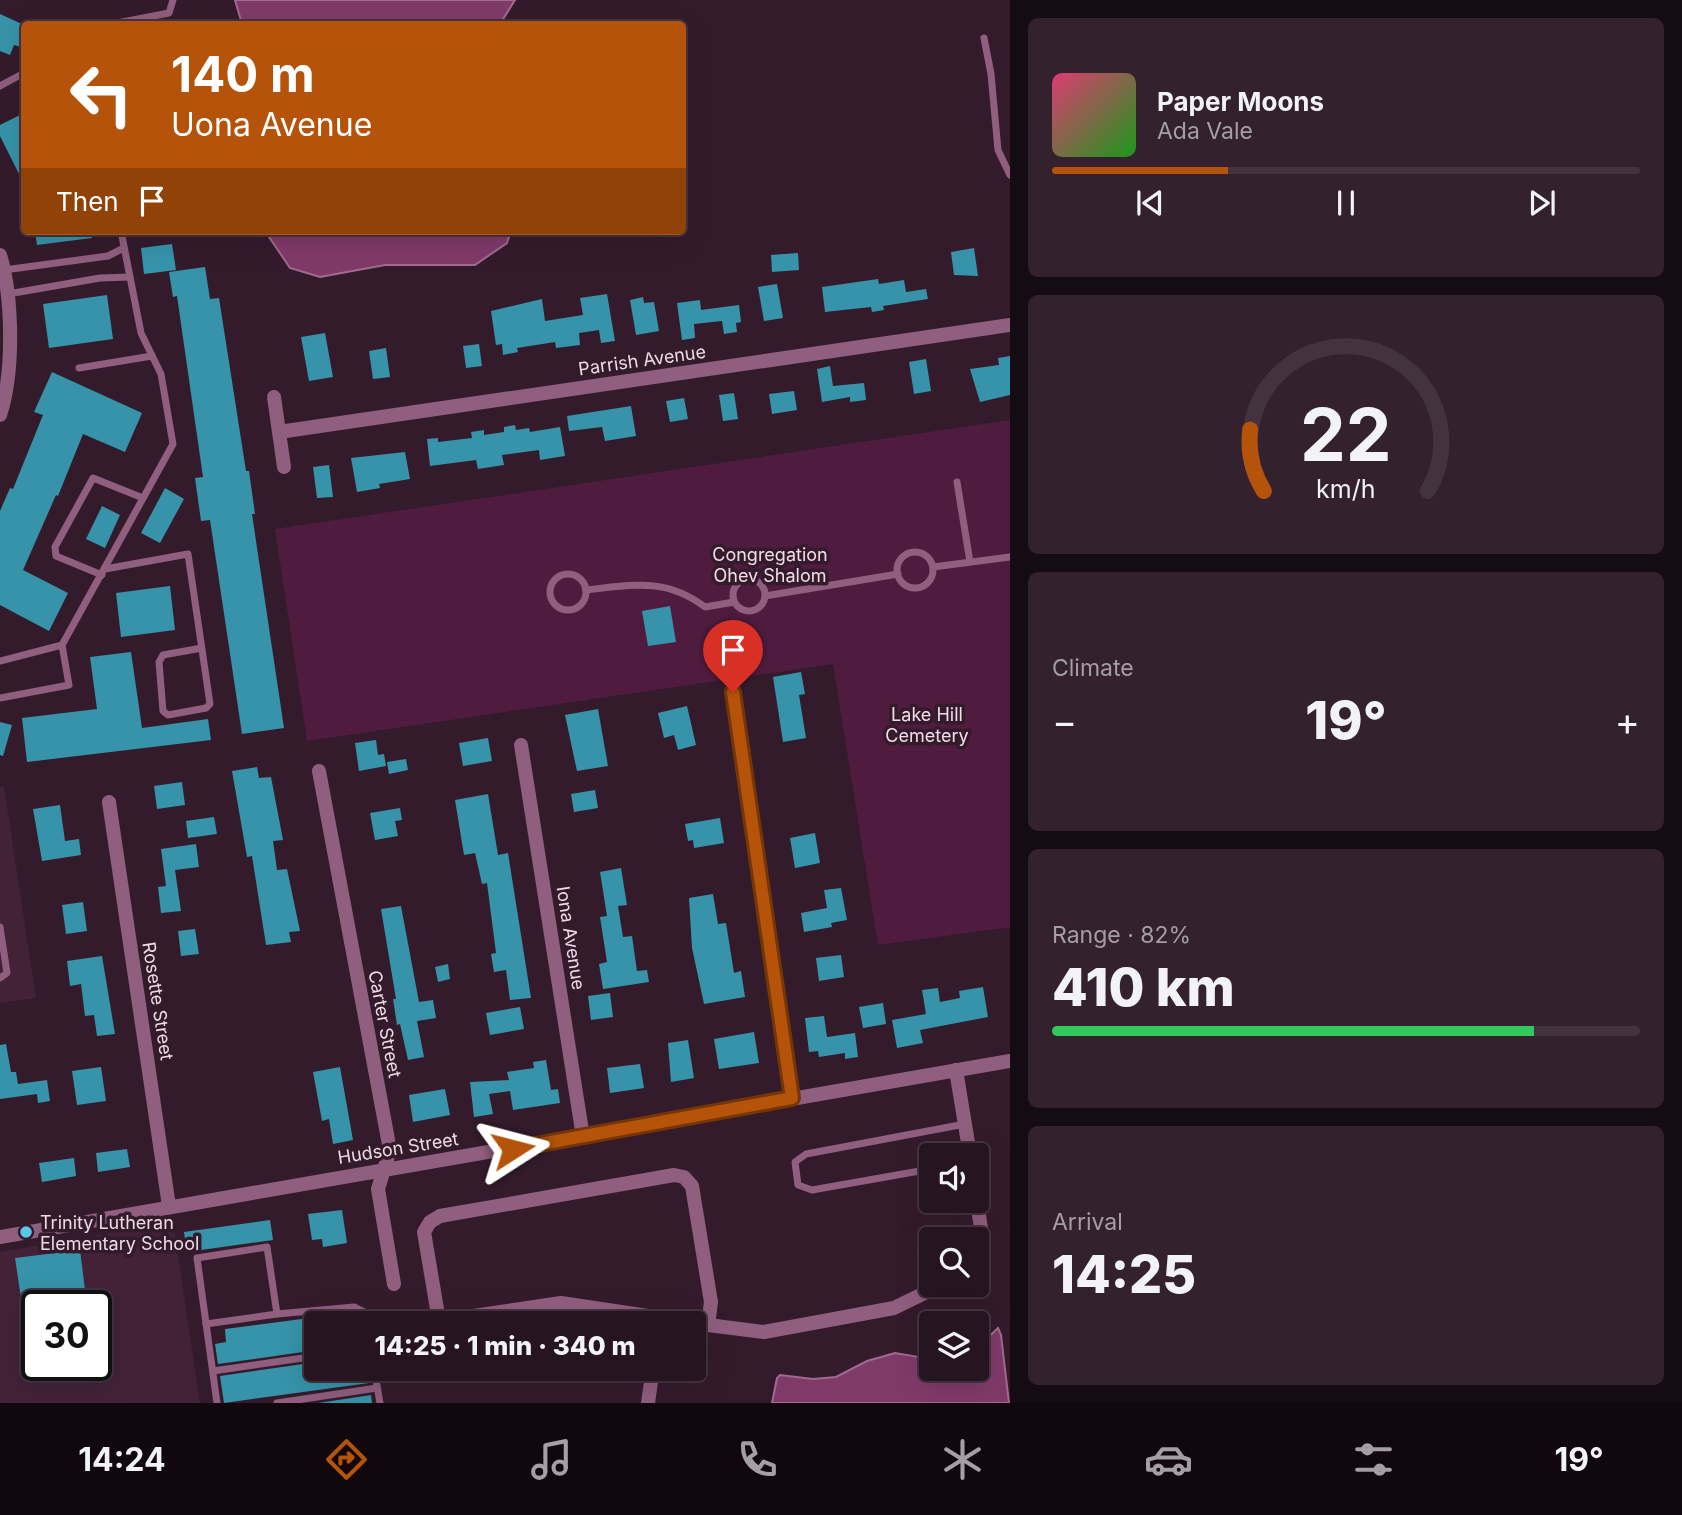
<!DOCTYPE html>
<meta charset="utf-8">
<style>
body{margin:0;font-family:Inter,sans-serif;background:#33212e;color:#f1f3f6;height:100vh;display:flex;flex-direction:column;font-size:26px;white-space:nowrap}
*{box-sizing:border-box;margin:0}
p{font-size:23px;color:#a49ea5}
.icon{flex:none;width:38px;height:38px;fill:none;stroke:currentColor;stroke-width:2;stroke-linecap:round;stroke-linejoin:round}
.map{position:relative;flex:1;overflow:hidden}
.details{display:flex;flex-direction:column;gap:18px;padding:18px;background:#150b12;width:672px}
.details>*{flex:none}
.hud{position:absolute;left:21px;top:21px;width:665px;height:214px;border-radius:7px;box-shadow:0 7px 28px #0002,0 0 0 2px #43333f;background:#b45309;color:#fff;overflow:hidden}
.controls{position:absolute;left:919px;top:1143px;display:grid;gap:14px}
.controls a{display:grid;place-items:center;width:70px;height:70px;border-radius:7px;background:#271421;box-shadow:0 7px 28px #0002,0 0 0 2px #43333f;font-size:35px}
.speed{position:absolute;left:21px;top:1290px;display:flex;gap:14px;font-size:35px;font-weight:700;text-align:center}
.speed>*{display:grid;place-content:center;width:91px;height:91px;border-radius:50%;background:#271421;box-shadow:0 7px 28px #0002,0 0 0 2px #43333f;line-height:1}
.speed .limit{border:4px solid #111;border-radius:10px;background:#fff;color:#111}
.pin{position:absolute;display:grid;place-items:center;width:60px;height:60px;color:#fff;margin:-72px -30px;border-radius:50% 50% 50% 0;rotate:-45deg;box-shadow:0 0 7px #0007}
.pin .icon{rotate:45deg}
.me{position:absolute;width:77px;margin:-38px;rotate:81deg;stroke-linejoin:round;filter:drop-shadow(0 0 5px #0008)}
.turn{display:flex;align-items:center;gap:24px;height:147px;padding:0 35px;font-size:32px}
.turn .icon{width:91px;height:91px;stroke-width:2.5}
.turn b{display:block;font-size:49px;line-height:60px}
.then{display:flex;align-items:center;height:66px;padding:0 35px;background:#0003;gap:14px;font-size:26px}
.big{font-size:52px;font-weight:800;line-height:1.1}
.details .card{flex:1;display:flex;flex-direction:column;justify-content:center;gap:10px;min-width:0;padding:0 24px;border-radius:10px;background:#33212e}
.details .dial{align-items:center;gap:0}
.dial svg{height:182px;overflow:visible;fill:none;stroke:#43333f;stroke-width:7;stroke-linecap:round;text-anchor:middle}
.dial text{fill:#f1f3f6;stroke:none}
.song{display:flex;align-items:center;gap:21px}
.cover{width:84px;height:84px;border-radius:10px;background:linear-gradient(135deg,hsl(340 70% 55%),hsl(120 70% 35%))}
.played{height:7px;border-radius:4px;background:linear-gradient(90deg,#b45309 30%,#43333f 30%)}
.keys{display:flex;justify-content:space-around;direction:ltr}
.heat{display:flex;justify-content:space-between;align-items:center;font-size:38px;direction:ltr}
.charge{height:10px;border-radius:5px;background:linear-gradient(90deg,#34c759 82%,#43333f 0)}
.trip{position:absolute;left:304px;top:1311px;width:402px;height:70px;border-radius:7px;background:#271421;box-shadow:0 7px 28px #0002,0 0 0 2px #43333f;font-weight:800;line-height:70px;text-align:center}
.menu{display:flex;height:112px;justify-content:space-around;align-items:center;background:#10080d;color:#a49ea5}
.menu .icon{width:49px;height:49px}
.menu .on{color:#b45309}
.menu b{font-size:32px;color:#f1f3f6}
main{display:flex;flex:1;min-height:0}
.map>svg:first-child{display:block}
.built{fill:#422237;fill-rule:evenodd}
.green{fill:#4f1c3f}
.water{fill:#803a6a;stroke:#a16a8f;stroke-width:2}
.building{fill:#3693a9}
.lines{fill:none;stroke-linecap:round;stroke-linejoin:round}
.service{stroke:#905e7e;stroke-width:7}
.minor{stroke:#905e7e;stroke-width:14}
.tertiary{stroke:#905e7e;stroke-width:14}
.route-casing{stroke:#753606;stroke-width:18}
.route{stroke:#b45309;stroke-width:12}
.poi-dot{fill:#59c8e5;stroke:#341b2c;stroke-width:2.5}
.labels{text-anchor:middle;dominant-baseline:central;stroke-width:7;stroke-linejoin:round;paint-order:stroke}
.street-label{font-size:18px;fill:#eddbe6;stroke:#341b2c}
.park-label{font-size:18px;fill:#f2dce9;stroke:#341b2c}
.poi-label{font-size:18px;fill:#eddbe6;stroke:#341b2c;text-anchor:start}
</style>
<main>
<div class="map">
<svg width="1010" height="1403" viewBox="0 0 1010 1403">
<rect width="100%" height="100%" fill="#341b2c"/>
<!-- built -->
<g class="built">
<polygon points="0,787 4,787 36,998 0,1003"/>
<path d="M173,1222l27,181h-200v-151zM37,1306h59v59h-59z"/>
</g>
<!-- green -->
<polygon class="green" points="1010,420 1010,927 878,945 833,664 307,741 275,529"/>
<!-- water -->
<g class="water">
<polygon points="235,0 515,0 500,24 242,24"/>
<polygon points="265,231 511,231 507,243 475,265 385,265 320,277 290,268"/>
<polygon points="998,1328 1001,1335 1009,1403 772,1403 777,1378 780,1375 813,1379 836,1377 867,1361 895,1353 931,1359 931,1368 976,1368 977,1348"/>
</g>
<!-- building -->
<g class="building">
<polygon points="0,14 24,25 24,48 14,45 10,55 0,51"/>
<polygon points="24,113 24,184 0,136 0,125"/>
<polygon points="35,231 91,231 92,238 37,245"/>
<polygon points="172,244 176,270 144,274 141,248"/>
<polygon points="974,248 978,276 954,275 951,252"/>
<polygon points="798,253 799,270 772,272 771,255"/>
<polygon points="205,267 210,299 219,298 246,471 249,471 255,514 252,514 284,728 242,734 210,520 201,521 195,478 203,477 177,296 173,297 169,272"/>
<polygon points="878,279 879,284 904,280 906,292 926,289 928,299 883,306 884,310 872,312 871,307 825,312 822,287"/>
<polygon points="777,284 783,318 764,321 758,287"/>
<polygon points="607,294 615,341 601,343 599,330 579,333 580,345 556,348 555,342 517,348 518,352 503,355 502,344 496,345 491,311 542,299 545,321 583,315 580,298"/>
<polygon points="107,295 113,339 49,348 43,304"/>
<polygon points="643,297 644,303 654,302 659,331 636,335 630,300"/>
<polygon points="700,300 701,310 739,305 741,322 736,323 737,332 724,334 722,321 694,324 695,338 682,340 677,303"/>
<polygon points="325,333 333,377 309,381 301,337"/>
<polygon points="479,344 482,366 466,368 463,346"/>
<polygon points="386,348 390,377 373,379 369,351"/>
<polygon points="1010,356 1010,395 980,402 970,369 999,365 998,358"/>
<polygon points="926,359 931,391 914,394 909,362"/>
<polygon points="830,366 833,386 864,383 866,400 850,402 850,397 822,402 817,369"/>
<polygon points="52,372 142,413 125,452 83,434 58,496 56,495 23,570 68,593 49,631 0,605 0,511 10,488 13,489 43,415 34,412"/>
<polygon points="794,391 797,410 772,414 769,394"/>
<polygon points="734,393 738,419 723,421 719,395"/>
<polygon points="684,398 688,419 670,422 666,401"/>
<polygon points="631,406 636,436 605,441 602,427 569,431 567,416"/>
<polygon points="515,425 516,430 529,428 530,432 560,427 565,456 540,460 539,450 502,455 504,465 478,469 476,460 430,466 427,439 438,438 438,442 472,438 471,432 484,430 484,435 504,432 504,427"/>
<polygon points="405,452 410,479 379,484 380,488 357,492 351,458"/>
<polygon points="329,465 333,497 317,498 313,467"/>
<polygon points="165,488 184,499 160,543 141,533"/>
<polygon points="102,506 120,515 105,548 86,539"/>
<polygon points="170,586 175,630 121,637 116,593"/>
<polygon points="670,606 676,642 648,646 642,611"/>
<polygon points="131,652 142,728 208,719 211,740 27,762 22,718 97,709 90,657"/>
<polygon points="801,672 805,694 799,695 806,738 783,742 773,677"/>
<polygon points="687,706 696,745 678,750 674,735 664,738 658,713"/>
<polygon points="598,709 608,766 577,771 565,715"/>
<polygon points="0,722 12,725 3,756 0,755"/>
<polygon points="488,738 492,761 463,766 459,743"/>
<polygon points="376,740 378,755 384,754 386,766 359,771 355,743"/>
<polygon points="406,759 408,770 389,774 387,762"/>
<polygon points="257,767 259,778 271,777 283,840 273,841 277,870 287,869 300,931 289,932 291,942 266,945 252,856 247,857 232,771"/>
<polygon points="182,782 185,805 157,809 154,786"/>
<polygon points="595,790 598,808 574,812 571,794"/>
<polygon points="488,794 498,855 508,853 531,998 510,1000 506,970 494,972 491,954 496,953 487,883 482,884 475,853 464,855 455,800"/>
<polygon points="60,805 65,841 79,839 81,855 42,861 33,809"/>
<polygon points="400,808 402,820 395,821 398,836 375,840 370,813"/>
<polygon points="214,817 217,834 188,838 186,821"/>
<polygon points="720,818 724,843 694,848 693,840 688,841 685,824"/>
<polygon points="815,833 820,863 795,868 790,838"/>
<polygon points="196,844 199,867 175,870 181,911 161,913 158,887 166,886 161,849"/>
<polygon points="621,868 627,905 618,906 623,937 632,936 637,971 647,970 649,982 603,989 599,964 607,962 600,917 607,916 600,872"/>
<polygon points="841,888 847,920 831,923 832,927 804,932 801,913 827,908 824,890"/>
<polygon points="713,894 718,924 726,923 734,973 741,971 745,997 704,1004 692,948 689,898"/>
<polygon points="83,902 87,931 66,934 62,905"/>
<polygon points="401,906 419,1002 433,1000 436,1018 417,1021 424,1057 408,1060 400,1024 397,1025 393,999 396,999 381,909"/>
<polygon points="195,929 199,954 181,956 178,931"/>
<polygon points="841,955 844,977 819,981 816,958"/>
<polygon points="102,956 115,1034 97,1036 94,1015 85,1016 81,984 70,986 67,961"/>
<polygon points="448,964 450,979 438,982 435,967"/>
<polygon points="983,987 988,1017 920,1030 923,1043 897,1048 892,1020 926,1014 922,990 938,988 940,1002 960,998 959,991"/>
<polygon points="610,993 613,1017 591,1020 588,996"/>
<polygon points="883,1003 886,1024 863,1028 859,1007"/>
<polygon points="520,1007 524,1029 490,1035 486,1013"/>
<polygon points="824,1016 827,1037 855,1033 858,1057 845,1059 845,1053 819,1057 818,1051 809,1052 805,1018"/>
<polygon points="754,1032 759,1063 719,1069 714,1039"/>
<polygon points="688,1040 694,1078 671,1082 668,1043"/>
<polygon points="6,1044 11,1072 16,1072 18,1084 47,1080 50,1101 38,1103 37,1094 0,1099 0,1045"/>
<polygon points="546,1060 551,1090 558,1089 560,1103 513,1110 510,1091 489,1094 493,1114 474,1117 470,1082 509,1080 507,1072 534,1068 533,1062"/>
<polygon points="640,1064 644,1088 610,1093 607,1068"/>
<polygon points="101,1067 106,1101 77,1105 72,1071"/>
<polygon points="340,1067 353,1140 333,1144 329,1119 322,1121 313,1072"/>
<polygon points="445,1089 450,1115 413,1122 409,1095"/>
<polygon points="127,1149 130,1167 98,1172 96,1153"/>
<polygon points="74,1158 76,1176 42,1182 39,1163"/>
<polygon points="342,1210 347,1243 323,1247 322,1239 312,1240 308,1214"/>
<polygon points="270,1220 273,1240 187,1252 184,1232"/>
<polygon points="80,1250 87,1306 37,1306 37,1371 26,1363 25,1357 29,1352 15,1258"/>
<polygon points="348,1314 349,1323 317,1323 317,1317"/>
<polygon points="317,1317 317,1350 218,1364 215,1344 226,1342 225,1329"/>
<polygon points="317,1362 317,1368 367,1368 369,1383 224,1403 220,1376"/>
<polygon points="47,1365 78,1365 79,1371 48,1376"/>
<polygon points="371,1395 372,1403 318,1403"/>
</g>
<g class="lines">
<!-- service -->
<g class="service">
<polyline points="112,24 169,13 173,0"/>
<polyline points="984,38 991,74 998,150 1010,175"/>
<polyline points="0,86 24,73"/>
<polyline points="4,270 108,256 124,248"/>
<polyline points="8,294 100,278 130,277"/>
<polyline points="79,368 152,356"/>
<polyline points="957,482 970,562"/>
<circle cx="915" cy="570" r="18"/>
<polyline points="933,567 1010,557"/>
<polyline points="105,569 188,554 210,704 206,708 168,715 163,711 159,662 163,655 202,648"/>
<circle cx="568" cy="592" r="18"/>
<polyline points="102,575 56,556 55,547 93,478 143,498"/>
<circle cx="749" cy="595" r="16"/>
<path d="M586,590c46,-5 79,-13 119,17l29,-5"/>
<polyline points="765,596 898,574"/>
<polyline points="0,661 62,645 173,444 161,374 141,333 121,231"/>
<polyline points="0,698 69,685 62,645"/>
<polyline points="0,927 7,973 0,978"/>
<polyline points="931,1169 812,1190 798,1185 795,1162 806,1154 965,1124"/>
<polyline points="206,1324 277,1314"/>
<polyline points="374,1368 380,1403"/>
<polyline points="213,1371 317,1356"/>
<polyline points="217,1403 197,1258 267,1247 277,1314 354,1307 366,1313 367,1323"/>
<polyline points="277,1403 377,1388"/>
</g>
<!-- minor -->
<g class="minor">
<polyline points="274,397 284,467"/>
<polyline points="279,432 1010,325"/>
<polyline points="733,692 792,1098"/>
<polyline points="521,745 583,1137"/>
<polyline points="319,771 390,1150 378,1189 394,1284"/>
<polyline points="109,802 169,1206"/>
<polyline points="956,1070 970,1155"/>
<polygon points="674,1175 684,1177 692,1186 711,1302 708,1325 561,1303 439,1321 424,1232 430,1222 440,1216"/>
<polyline points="976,1196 984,1247 976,1265"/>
<polyline points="0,1237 1010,1061"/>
<polyline points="708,1325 764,1332 894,1308 943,1284"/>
<polyline points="648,1403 653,1368"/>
</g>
<!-- tertiary -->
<path class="tertiary" d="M0,255c13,43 14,118 0,160"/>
</g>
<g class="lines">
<!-- route casing -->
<g class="route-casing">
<polyline id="route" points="513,1149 792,1098 733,692"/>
</g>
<!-- route -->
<use href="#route" class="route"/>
</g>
<!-- markers -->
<circle class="poi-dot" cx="26" cy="1232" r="7"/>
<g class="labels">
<!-- street labels -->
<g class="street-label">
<text transform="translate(642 360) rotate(-8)">Parrish Avenue</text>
<text transform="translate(571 938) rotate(81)">Iona Avenue</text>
<text transform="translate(158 1001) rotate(81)">Rosette Street</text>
<text transform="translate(385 1024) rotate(79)">Carter Street</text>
<text transform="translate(398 1148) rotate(-9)">Hudson Street</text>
</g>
<!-- park labels -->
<g class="park-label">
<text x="770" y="554">Congregation<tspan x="770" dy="21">Ohev Shalom</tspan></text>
<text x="927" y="714">Lake Hill<tspan x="927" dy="21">Cemetery</tspan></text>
</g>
<!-- poi labels -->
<g class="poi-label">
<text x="40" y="1222">Trinity Lutheran<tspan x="40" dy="21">Elementary School</tspan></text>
</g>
</g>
</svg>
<div class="controls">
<a><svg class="icon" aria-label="sound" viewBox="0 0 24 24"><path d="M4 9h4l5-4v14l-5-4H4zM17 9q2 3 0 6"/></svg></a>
<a><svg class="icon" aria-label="search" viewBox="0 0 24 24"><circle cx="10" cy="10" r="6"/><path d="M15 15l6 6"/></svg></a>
<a><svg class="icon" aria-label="layers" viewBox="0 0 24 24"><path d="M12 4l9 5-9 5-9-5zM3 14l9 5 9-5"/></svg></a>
</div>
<div class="speed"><div class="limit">30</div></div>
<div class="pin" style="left:733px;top:692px;background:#d93025"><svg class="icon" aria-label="arrive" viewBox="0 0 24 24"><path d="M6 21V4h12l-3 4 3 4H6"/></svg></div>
<svg class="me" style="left:513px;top:1149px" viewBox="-20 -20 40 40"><path d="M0-17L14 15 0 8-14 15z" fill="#b45309" stroke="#fff" stroke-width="4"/></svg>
<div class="trip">14:25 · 1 min · 340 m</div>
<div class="hud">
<div class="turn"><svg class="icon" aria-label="left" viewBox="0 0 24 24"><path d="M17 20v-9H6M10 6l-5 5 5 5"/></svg><div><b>140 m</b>Uona Avenue</div></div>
<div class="then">Then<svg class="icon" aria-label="arrive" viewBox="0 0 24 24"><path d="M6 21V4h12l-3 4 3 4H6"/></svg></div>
</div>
</div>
<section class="details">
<div class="card">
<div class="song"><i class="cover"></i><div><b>Paper Moons</b><p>Ada Vale</p></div></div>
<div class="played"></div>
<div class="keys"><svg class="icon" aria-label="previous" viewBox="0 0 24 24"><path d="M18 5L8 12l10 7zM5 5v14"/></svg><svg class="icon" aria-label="pause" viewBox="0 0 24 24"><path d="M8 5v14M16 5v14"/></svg><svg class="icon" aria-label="next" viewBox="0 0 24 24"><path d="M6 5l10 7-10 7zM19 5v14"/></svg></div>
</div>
<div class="card dial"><svg viewBox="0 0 100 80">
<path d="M14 69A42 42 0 1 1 86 69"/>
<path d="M14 69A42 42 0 0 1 8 42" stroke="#b45309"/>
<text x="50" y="56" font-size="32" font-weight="700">22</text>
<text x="50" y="72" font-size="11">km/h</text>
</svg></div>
<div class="card"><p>Climate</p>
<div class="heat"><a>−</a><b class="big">19°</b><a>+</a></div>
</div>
<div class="card"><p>Range · 82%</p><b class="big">410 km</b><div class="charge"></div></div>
<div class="card"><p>Arrival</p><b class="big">14:25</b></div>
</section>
</main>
<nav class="menu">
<b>14:24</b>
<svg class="icon on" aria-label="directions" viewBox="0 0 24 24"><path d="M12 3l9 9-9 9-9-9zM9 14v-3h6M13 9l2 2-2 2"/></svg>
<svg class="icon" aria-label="music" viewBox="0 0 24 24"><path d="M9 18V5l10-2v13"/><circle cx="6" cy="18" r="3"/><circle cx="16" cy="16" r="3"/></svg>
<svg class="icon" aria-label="phone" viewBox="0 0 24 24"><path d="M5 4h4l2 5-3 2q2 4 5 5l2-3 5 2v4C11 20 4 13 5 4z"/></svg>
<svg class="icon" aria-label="climate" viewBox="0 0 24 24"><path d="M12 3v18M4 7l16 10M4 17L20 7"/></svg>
<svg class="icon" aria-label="car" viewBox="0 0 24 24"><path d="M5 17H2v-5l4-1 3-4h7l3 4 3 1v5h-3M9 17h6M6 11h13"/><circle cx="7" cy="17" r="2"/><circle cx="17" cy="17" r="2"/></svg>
<svg class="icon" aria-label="filters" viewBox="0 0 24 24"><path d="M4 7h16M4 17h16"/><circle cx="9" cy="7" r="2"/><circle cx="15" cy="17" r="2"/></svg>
<b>19°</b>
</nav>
